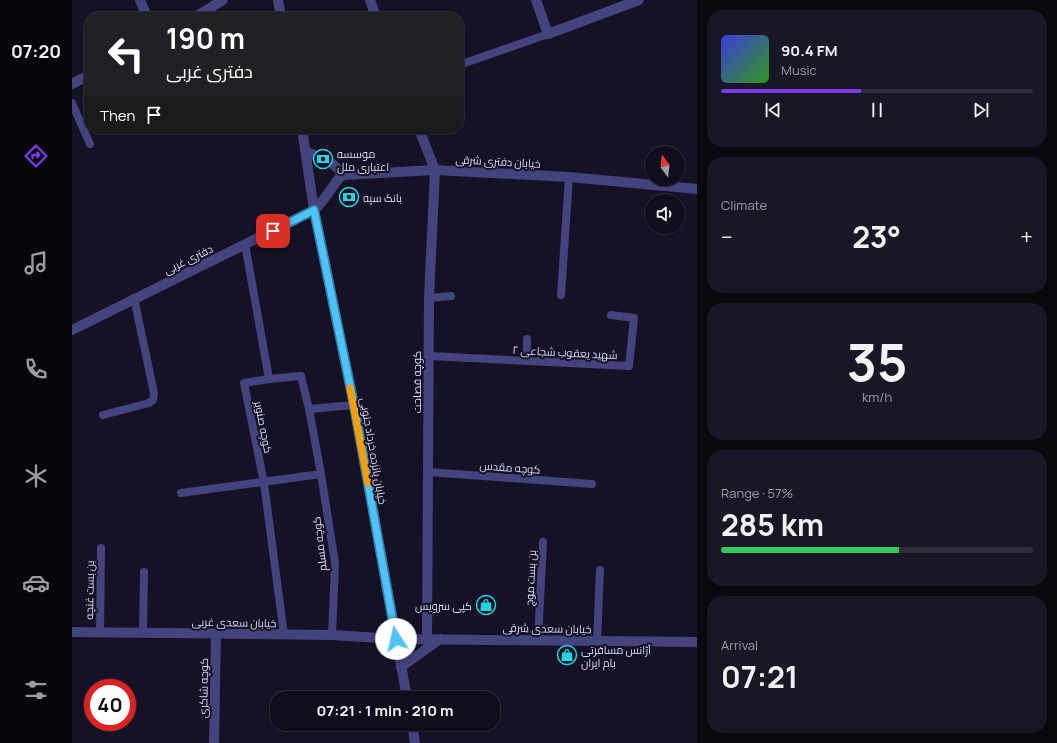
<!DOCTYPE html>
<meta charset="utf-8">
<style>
body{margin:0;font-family:Manrope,Cairo,sans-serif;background:#191725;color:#f1f3f6;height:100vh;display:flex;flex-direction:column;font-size:15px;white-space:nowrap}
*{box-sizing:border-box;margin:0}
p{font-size:13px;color:#9c9ca3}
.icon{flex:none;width:22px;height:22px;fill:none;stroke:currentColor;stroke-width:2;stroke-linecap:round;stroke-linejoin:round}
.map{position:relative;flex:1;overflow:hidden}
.sheet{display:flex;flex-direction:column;gap:10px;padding:10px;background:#09080f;width:360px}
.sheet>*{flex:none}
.top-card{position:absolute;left:12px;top:12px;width:380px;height:122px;border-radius:16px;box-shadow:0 1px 3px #0004,0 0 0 1px #302e3b;background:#202124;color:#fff;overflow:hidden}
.needle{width:26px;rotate:345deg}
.tools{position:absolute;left:573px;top:146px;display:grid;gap:8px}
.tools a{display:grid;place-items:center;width:40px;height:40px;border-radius:50%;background:#100e1c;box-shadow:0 1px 3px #0004,0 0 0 1px #302e3b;font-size:20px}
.speed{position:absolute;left:12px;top:679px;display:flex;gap:8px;font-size:20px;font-weight:700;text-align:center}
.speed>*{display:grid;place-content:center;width:52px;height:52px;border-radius:50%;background:#100e1c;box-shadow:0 1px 3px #0004,0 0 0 1px #302e3b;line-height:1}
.speed .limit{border:6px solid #d22;background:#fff;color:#111}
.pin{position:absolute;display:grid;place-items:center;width:34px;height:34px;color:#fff;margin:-17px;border-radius:8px;box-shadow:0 2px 6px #0006}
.me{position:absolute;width:44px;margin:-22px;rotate:350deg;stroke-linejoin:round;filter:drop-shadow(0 0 3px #0008)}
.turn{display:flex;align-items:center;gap:14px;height:84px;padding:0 16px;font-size:18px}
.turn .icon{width:52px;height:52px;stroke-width:2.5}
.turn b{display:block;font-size:28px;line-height:34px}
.then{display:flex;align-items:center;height:38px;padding:0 16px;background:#0003;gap:8px;font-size:15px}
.big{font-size:30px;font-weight:700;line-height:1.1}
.sheet .tile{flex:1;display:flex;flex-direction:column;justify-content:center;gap:6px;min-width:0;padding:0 14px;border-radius:16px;background:#191725}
.sheet .dial{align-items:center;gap:0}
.dial b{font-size:52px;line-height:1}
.song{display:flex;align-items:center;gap:12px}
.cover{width:48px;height:48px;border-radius:6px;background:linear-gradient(135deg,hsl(240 70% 55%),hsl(110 70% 35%))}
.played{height:4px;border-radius:2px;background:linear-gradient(90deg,#7c3aed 45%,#302e3b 45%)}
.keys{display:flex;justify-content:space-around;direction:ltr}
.heat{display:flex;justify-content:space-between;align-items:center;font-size:22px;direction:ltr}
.charge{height:6px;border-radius:3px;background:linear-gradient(90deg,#34c759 57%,#302e3b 0)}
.trip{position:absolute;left:198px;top:691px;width:230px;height:40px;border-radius:16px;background:#100e1c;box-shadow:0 1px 3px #0004,0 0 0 1px #302e3b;font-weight:700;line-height:40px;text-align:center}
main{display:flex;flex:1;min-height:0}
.tabs{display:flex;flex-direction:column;width:72px;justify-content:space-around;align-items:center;background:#06060b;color:#9c9ca3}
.tabs .icon{width:28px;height:28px}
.tabs .current{color:#7c3aed}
.tabs b{font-size:18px;color:#f1f3f6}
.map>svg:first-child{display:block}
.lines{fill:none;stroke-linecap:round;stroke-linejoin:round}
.service{stroke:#44437d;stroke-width:8}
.minor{stroke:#44437d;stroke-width:10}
.tertiary{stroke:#44437d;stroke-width:10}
.route-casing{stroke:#337fa1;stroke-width:10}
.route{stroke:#4fc3f7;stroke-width:7}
.slow{stroke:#f59e0b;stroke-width:7}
.labels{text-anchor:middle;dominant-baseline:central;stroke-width:4;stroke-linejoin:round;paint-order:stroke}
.poi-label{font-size:11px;fill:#dddbfa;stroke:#151225;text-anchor:start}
.street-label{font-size:11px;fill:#dddbfa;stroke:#151225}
</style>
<main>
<nav class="tabs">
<b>07:20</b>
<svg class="icon current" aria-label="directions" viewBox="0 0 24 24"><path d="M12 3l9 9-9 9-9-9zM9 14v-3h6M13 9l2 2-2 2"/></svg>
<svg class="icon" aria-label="music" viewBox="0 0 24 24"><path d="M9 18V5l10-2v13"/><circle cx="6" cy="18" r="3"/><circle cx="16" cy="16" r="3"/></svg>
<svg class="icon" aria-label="phone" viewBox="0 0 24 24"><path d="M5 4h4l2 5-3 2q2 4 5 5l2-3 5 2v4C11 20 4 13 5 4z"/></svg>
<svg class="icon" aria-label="climate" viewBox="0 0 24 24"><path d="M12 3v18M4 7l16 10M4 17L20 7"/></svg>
<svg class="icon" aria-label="car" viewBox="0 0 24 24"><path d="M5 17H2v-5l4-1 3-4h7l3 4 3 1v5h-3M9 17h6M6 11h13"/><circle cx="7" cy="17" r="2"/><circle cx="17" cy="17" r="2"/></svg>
<svg class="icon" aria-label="filters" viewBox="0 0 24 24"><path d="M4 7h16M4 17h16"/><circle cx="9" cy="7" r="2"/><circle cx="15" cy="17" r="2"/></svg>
</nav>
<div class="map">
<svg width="625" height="743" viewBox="0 0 625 743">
<rect width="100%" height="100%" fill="#151225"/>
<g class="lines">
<!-- service -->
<g class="service">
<polyline points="138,8 141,17"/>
<polyline points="387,65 476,34"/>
<polyline points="0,103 18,144"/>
<polyline points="173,244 197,379 172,383 192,483 212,635"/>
<polyline points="489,295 497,177"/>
<polyline points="357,298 379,296"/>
<polyline points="357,356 557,366 562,318 539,315"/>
<polyline points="455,361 455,339"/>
<polyline points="237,409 282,405"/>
<polyline points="31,415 77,403 81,400 82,393 62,298"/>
<polyline points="356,472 520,484"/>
<polyline points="249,474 263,563 260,635"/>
<polyline points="109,493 249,474 237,409 229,376 197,379"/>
<polyline points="28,633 29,548"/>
<polyline points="71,633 72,572"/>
<polyline points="466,640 471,542"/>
<polyline points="525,641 528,570"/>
</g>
<!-- minor -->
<g class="minor">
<polyline points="68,0 75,17"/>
<polyline points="298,0 304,17"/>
<polyline points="464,0 476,34 567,0"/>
<polyline points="123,17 151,0"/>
<polyline points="0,84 17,75"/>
<polyline points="347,129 363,170 357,298 355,639"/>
<polyline points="142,743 144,634"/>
</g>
<!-- tertiary -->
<g class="tertiary">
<polyline points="206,0 209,17"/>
<polyline points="230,129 242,210 282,405 335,698"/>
<path d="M234,152c15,4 28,9 36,23l93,-5 134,7 128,12"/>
<path d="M0,330l242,-120c12,-10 18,-25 28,-35"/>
<polyline points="0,632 260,635 324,639 625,642"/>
<polyline points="329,667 368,639"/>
<polyline points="340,724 343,743"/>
</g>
</g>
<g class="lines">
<!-- route casing -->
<g class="route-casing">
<polyline id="route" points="201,231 242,210 282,405 324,639"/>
</g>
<!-- route -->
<use href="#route" class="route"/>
<!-- slow -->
<polyline class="slow" points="278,388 296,483"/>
</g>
<!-- icons -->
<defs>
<g id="bank-ring" transform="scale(1)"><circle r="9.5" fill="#151225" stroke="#20d4e1" stroke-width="1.5"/><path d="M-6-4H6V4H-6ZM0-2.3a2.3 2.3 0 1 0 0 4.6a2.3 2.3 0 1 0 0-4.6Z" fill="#20d4e1"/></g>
<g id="shop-ring" transform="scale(1)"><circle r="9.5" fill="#151225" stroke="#20d4e1" stroke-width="1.5"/><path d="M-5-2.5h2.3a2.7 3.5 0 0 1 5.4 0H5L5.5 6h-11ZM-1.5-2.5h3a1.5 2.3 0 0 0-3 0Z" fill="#20d4e1"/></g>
</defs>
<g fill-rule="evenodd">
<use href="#bank-ring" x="251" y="159"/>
<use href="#bank-ring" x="277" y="197"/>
<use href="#shop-ring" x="414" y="605"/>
<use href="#shop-ring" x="495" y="655"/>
</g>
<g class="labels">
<!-- poi labels -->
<g class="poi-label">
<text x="265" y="153">موسسه<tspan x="265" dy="13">اعتباری ملل</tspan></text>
<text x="291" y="197">بانک سپه</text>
<text x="400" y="605" text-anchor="end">کپی سرویس</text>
<text x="509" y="649">آژانس مسافرتی<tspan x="509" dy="13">بام ایران</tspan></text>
</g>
<!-- street labels -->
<g class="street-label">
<text transform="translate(426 161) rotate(3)">خیابان دفتری شرقی</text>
<text transform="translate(116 259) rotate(-26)">دفتری غربی</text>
<text transform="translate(493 352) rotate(3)">شهید یعقوب شجاعی ۲</text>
<text transform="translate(344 382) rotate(-90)">کوچه فصاحت</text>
<text transform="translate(192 427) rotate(79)">کوچه صنوبر</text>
<text transform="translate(302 451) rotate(80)">خیابان پانزده خرداد جنوبی</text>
<text transform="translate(438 467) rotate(4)">کوچه مقدس</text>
<text transform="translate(247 544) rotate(-97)">کوچه مسلم</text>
<text transform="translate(458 578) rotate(-87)">بن بست موج</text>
<text transform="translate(17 590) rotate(-89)">بن بست غنچه</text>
<text transform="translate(162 622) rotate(1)">خیابان سعدی غربی</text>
<text transform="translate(475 628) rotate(1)">خیابان سعدی شرقی</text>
<text transform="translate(131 688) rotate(-89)">کوچه شاکری</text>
</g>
</g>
</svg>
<div class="tools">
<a><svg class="needle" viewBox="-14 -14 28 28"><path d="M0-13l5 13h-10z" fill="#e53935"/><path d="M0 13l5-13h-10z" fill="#9c9ca3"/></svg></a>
<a><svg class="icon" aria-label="sound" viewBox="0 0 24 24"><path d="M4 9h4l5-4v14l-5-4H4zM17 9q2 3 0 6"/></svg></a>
</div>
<div class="speed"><div class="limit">40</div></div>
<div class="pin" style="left:201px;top:231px;background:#d93025"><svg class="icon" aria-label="arrive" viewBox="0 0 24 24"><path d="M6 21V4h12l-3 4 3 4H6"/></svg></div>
<svg class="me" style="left:324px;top:639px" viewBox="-20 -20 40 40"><circle r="19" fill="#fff"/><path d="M0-13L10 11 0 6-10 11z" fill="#4fc3f7"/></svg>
<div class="trip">07:21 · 1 min · 210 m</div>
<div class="top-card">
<div class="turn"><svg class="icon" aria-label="left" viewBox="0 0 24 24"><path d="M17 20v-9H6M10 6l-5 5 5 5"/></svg><div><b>190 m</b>دفتری غربی</div></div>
<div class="then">Then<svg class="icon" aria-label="arrive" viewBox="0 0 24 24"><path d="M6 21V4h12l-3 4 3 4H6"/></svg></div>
</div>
</div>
<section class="sheet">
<div class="tile">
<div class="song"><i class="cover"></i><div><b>90.4 FM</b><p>Music</p></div></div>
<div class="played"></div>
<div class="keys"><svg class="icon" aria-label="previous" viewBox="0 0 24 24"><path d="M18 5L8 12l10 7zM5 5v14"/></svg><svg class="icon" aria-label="pause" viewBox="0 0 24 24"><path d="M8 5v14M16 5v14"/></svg><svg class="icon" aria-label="next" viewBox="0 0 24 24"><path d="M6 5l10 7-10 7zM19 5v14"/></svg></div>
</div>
<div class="tile"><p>Climate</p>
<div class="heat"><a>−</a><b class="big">23°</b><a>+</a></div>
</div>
<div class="tile dial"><b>35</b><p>km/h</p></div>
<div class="tile"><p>Range · 57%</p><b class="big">285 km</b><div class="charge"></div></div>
<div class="tile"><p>Arrival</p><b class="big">07:21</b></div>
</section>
</main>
